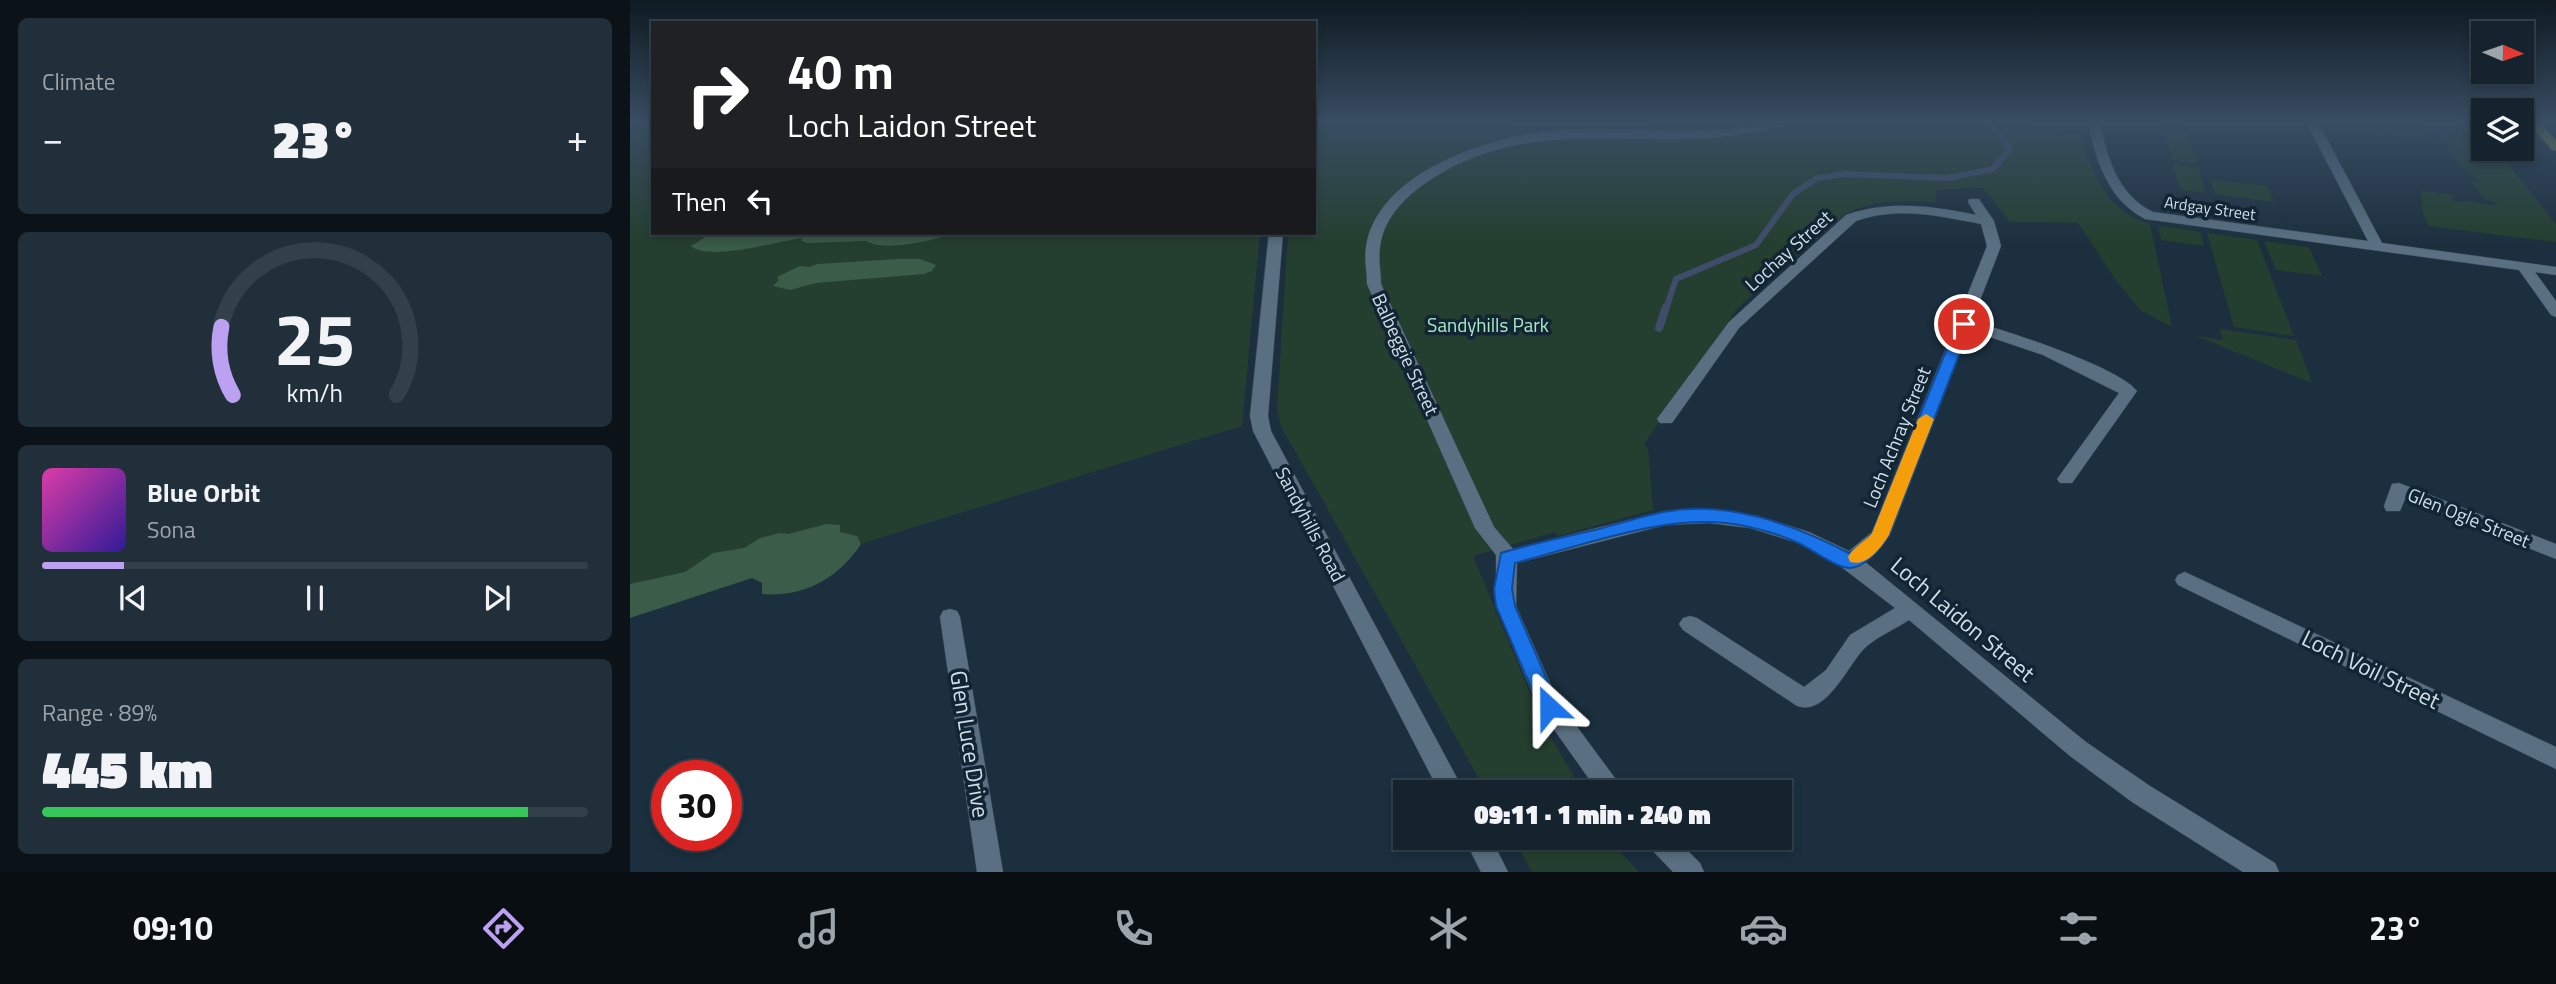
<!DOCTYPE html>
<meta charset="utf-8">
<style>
body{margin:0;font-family:"Titillium Web",sans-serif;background:#212f3a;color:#f1f3f6;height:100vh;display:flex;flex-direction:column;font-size:26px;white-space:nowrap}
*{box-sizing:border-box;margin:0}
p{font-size:23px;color:#9da4aa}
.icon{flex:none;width:38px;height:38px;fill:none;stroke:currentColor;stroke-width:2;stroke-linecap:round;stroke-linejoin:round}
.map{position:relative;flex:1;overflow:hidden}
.sheet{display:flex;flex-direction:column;gap:18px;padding:18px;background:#0b1319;width:630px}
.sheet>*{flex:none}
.hud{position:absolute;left:21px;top:21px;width:665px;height:214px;border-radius:0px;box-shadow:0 4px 10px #0003,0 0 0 2px #33404a;background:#202124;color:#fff;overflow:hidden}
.needle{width:46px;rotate:92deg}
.controls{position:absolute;left:1841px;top:21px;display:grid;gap:14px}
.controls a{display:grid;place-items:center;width:63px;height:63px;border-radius:0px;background:#14232e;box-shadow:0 4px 10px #0003,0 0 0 2px #33404a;font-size:35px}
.speed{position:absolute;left:21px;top:760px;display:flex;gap:14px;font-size:35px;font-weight:700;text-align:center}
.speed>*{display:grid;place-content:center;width:91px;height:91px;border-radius:50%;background:#14232e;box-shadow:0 4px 10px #0003,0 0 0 2px #33404a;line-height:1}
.speed .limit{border:10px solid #d22;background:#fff;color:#111}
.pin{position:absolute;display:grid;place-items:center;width:60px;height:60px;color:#fff;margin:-30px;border:4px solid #fff;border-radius:50%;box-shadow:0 2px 7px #0007}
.me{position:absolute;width:77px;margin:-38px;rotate:336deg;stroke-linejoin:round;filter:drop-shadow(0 0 5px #0008)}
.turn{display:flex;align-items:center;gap:24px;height:147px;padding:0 21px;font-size:32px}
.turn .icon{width:91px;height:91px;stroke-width:2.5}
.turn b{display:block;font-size:49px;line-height:60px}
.then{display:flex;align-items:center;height:66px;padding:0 21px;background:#0003;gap:14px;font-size:26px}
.big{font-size:52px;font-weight:800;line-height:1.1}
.sheet .tile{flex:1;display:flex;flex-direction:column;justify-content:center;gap:10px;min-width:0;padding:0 24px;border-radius:10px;background:#212f3a}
.sheet .dial{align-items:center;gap:0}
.dial svg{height:182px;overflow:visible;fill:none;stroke:#33404a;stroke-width:7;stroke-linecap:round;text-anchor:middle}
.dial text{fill:#f1f3f6;stroke:none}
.song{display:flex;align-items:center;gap:21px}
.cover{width:84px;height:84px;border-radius:10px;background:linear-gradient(135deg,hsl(320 70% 55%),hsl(250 70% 35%))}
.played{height:7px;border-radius:4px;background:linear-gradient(90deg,#bca0f2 15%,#33404a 15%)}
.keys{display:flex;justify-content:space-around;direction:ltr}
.heat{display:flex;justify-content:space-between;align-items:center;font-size:38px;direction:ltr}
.charge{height:10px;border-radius:5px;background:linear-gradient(90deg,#34c759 89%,#33404a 0)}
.trip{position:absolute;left:763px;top:780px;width:399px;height:70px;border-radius:0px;background:#14232e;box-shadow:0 4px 10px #0003,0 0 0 2px #33404a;font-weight:800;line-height:70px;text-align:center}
.tabs{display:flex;height:112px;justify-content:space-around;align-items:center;background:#080e12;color:#9da4aa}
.tabs .icon{width:49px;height:49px}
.tabs .on{color:#bca0f2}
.tabs b{font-size:32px;color:#f1f3f6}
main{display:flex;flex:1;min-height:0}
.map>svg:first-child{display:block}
.green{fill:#243f2f}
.forest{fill:#3a5c48}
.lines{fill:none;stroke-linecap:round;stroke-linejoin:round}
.stream-far1{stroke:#3f4d6a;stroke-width:6}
.stream{stroke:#3f4d6a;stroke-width:8}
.minor-casing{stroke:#394b58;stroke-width:1}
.major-casing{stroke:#394b58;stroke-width:1}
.minor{fill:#5a7082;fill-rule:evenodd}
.major{fill:#899e3a;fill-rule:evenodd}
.route{fill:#1a73e8;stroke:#114b97;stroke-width:2}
.slow{fill:#f59e0b}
.labels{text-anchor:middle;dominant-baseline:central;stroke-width:7;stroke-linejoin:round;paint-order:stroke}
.far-street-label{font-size:16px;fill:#d1dee8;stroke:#112534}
.street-label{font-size:19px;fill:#d1dee8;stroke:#112534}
.park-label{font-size:19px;fill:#aceac4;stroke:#112534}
.near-street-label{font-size:23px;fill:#d1dee8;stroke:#112534}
</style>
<main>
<section class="sheet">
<div class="tile"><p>Climate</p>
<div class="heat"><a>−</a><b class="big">23°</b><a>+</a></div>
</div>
<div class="tile dial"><svg viewBox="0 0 100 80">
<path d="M14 69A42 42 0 1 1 86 69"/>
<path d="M14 69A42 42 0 0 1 9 39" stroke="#bca0f2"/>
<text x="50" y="56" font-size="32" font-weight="700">25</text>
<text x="50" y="72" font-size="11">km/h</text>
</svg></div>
<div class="tile">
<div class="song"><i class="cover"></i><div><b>Blue Orbit</b><p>Sona</p></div></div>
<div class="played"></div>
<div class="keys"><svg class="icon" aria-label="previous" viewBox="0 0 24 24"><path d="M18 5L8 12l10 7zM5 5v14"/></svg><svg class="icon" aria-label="pause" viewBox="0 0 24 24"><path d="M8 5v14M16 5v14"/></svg><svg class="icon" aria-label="next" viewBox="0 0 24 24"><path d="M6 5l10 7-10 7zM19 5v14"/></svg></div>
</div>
<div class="tile"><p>Range · 89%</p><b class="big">445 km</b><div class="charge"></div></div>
</section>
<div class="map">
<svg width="1926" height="872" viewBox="0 0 1926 872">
<rect width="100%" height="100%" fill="#1b2f3e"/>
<!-- green -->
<g class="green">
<polygon points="0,122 23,122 23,233 630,233 612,426 0,615"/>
<path d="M684,122h156l173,20 7,-20h369c14,2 21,9 34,13 9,3 17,-6 28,0 13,41 24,75 69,89l22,103 -32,-17 -25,-31 -37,-56 -68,-1 -27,-34 -47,2v12c-31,-1 -67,-4 -93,14l-106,93 -93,135 4,5 5,61 -95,26 -3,-4 -82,24 69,166 42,71h-97l-206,-367 -4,-16 11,-177h26z"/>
<polygon points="1531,122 1554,122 1567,163 1542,160"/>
<polygon points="1697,122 1787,122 1799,140 1702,129"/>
<path d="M1834,128l19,4v17h13l60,75v18l-127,-16 -6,-12 -2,-23 29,3 4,2 -4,3 8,3c14,-5 28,6 40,2l-15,-6 -12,-17 -6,-2 11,3 4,-2c-21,-9 -24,-29 -40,-35l11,3 4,-2 -13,-6 -5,-6 34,4z"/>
<polygon points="1543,164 1568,167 1576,193 1550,190"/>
<polygon points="1580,179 1638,186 1644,202 1585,194"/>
<polygon points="1528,226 1570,232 1574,246 1531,240"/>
<polygon points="1577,233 1627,240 1664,336 1604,327"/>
<polygon points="1634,241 1679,247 1692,276 1646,270"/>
<polygon points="1590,329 1666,340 1682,383 1566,336 1593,340"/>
<polygon points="883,838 981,838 989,851 1009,872 902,872"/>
</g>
<!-- forest -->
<g class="forest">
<path d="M82,233h240c-18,8 -68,19 -86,8l-59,2 -6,-2 1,-3c-23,3 -94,24 -111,8z"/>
<polygon points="268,259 290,259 306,265 302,271 294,274 186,283 160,290 143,286 149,280 147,277 170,266 179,267 187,264"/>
<path d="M196,524l14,1v7l17,4 4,8c-22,34 -58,54 -99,50v-11l-10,-5 -122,40v-34l55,-12 28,-19 31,-5 16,-10 20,-5 9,1z"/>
</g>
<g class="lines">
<!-- stream-far1 -->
<polyline class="stream-far1" points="1036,309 1046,279 1126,245 1163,194 1187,178 1215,174 1318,178 1363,169 1380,149 1360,122"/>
<!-- stream -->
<polyline class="stream" points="1029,328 1036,307"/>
<!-- minor casing -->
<g class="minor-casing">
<g id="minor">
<path d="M1138,122h29l-6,3c-26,4 -53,11 -79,13 -102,6 -196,-18 -288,46 -21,15 -41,36 -44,63 -2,12 1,25 1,37l113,243 19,22 152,-38 44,-2 49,7 51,16 40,19 23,-19 115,-286 -6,-22c-42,-8 -83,-18 -125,-3l-117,107 -67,95h-12l-3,-4 72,-97 117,-107c45,-15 85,-9 130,0l-8,-13 1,-3h10l15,22 7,25 -29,75c34,10 145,45 165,70l-65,92h-12l-3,-4 3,-4 59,-82 -76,-38 -74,-25 -79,205 -13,17 -13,9 222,181 64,44 125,77 4,9h-36l-111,-70 -62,-46 -161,-136c-14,9 -30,16 -42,26 -18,15 -39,71 -70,60l-114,-76 -4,-6 4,-6 7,-2 7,2 107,69 22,-17 24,-35 45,-27 -68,-52 -32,-14 -45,-14 -41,-5 -44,2 -148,38 -1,43 42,95 68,92h-27l-61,-86 -42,-101v-51l-21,-27 -108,-244c0,-12 -3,-26 -1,-37 12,-77 128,-112 194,-117 50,-3 100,2 150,0 19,0 39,-5 58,-8z"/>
<path d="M1458,122h12c7,36 18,73 53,90l215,29 -62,-119h12l64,121 174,24v8l-21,-3 21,29v16l-5,-2 -32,-45 -374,-51c-37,-19 -49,-58 -57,-97z"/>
<polygon points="639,233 653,233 638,416 641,431 835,793 810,793 623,431 620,416"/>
<polygon points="1769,483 1926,544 1926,559 1775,499 1770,511 1756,511 1754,506 1762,484"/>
<polygon points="1555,572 1926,747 1926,769 1548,585 1545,580 1548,575"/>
<polygon points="320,609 327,611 330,617 373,872 347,872 310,617 313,611"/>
<polygon points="834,838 861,838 878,872 851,872"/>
<polygon points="1014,838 1045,838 1070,863 1074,872 1043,872 1018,846"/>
</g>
</g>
<!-- major casing -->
<g class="major-casing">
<polygon id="major" points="1898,122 1910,122 1926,140 1926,151 1922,150"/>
</g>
<!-- minor -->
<use href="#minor" class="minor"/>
<!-- major -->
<use href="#major" class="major"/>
</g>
<!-- sky -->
<linearGradient id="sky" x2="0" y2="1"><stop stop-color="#0f1a22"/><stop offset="0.5" stop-color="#394d63"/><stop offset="1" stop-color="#394d63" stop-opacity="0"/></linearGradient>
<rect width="1926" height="244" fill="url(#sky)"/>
<!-- route -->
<path class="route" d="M1334,319l7,5 -82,211c-7,12 -25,34 -40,33 -15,-1 -38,-20 -53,-26 -17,-8 -37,-13 -56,-17 -72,-13 -155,20 -225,38l-3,26 3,17 44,101 -3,6 -7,3 -7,-3 -46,-107 -2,-17 7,-36c30,-9 62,-16 94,-23 22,-6 45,-13 68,-18 65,-12 129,12 186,41l15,-10 8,-10 85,-209z"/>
<!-- slow -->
<path class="slow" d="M1296,414l8,5 -45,116c-8,13 -22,32 -39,27l-2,-5c5,-10 17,-15 24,-24l46,-114z"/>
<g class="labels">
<!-- far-street labels -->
<g class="far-street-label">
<text transform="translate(1580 208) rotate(8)">Ardgay Street</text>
</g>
<!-- street labels -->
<g class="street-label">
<text transform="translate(1158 250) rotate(-42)">Lochay Street</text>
<text transform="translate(776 354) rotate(65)">Balbeggie Street</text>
<text transform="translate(1266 437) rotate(-68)">Loch Achray Street</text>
<text transform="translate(1839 517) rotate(22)">Glen Ogle Street</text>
<text transform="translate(681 524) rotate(62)">Sandyhills Road</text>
</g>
<!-- park labels -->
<g class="park-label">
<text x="858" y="324">Sandyhills Park</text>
</g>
<!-- near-street labels -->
<g class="near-street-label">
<text transform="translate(1333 619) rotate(40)">Loch Laidon Street</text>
<text transform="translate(1741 669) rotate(26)">Loch Voil Street</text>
<text transform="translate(340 744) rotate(81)">Glen Luce Drive</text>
</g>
</g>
</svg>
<div class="controls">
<a><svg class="needle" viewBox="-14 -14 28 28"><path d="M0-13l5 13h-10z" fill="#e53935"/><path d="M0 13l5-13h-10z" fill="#9da4aa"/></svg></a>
<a><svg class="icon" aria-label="layers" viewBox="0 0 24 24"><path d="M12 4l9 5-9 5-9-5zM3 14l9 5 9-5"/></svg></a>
</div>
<div class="speed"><div class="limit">30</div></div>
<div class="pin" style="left:1334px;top:324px;background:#d93025"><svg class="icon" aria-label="arrive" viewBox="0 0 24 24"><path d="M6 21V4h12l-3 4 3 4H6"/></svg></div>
<svg class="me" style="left:919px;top:707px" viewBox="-20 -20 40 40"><path d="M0-17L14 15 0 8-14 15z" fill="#1a73e8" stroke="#fff" stroke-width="4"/></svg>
<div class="trip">09:11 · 1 min · 240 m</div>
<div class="hud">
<div class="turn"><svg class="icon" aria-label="right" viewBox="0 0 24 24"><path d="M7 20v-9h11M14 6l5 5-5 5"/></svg><div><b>40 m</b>Loch Laidon Street</div></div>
<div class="then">Then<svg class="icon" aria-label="left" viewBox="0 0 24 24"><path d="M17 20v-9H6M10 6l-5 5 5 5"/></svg></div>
</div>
</div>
</main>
<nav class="tabs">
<b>09:10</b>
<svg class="icon on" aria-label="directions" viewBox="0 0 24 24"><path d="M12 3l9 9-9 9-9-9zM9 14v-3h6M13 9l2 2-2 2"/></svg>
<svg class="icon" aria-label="music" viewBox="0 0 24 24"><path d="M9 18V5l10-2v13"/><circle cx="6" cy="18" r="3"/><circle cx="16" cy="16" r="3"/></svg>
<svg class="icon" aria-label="phone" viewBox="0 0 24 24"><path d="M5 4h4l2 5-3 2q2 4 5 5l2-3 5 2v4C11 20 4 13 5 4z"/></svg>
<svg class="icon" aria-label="climate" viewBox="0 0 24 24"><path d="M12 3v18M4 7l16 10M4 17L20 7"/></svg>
<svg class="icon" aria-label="car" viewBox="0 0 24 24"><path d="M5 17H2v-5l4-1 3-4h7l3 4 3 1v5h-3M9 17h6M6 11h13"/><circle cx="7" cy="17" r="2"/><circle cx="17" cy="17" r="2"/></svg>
<svg class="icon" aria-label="filters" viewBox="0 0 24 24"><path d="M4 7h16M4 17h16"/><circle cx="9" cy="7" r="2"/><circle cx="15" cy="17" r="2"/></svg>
<b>23°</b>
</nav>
